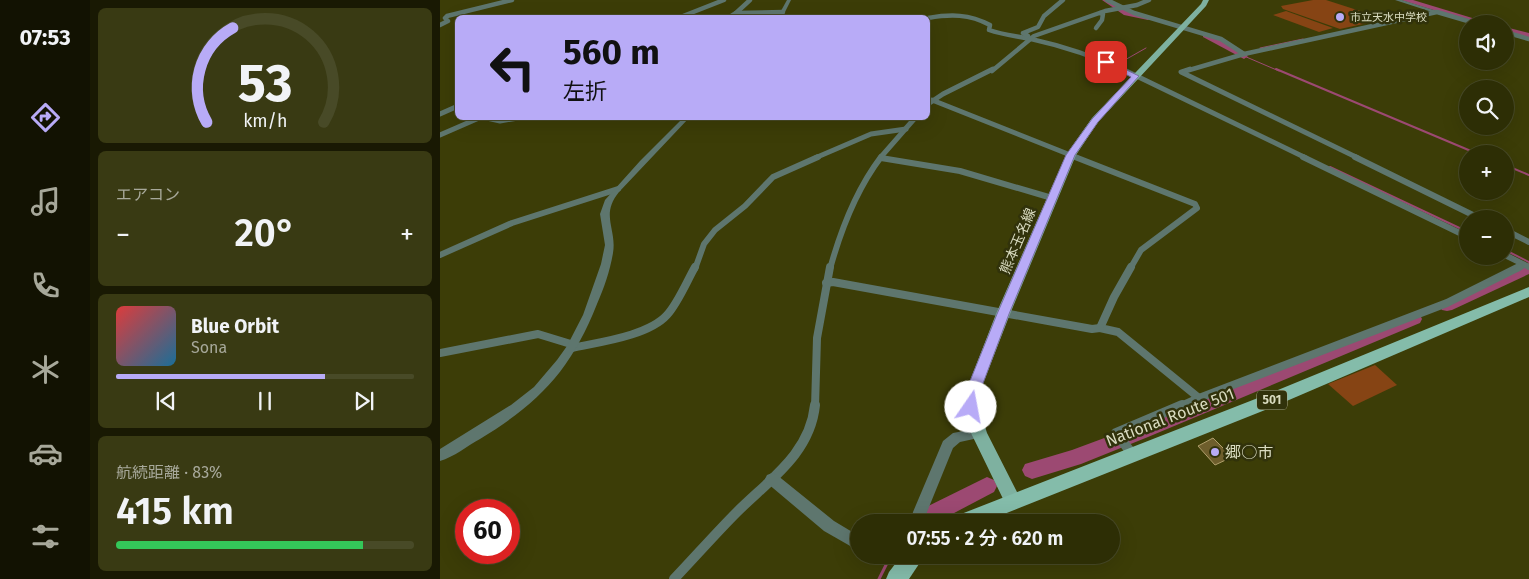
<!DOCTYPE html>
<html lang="ja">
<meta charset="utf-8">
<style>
body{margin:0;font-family:"Fira Sans","Noto Sans JP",sans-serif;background:#393a13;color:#f1f3f6;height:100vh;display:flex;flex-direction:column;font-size:19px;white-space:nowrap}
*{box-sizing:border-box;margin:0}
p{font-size:16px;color:#a7a89a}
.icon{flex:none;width:28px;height:28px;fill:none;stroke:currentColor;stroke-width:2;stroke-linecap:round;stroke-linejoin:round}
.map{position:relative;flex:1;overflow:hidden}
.sheet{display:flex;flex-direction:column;gap:8px;padding:8px;background:#191903;width:350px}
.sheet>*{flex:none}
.guide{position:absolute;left:15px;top:15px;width:475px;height:105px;border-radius:8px;box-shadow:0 5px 20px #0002,0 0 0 1px #484a27;background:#b8abf7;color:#111;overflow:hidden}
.buttons{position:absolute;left:1019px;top:15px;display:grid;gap:10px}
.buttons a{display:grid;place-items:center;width:55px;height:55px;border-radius:50%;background:#2d2e05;box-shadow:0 5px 20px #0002,0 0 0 1px #484a27;font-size:25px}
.speed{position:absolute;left:15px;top:499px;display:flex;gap:10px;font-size:25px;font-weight:700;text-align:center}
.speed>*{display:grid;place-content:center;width:65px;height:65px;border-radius:50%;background:#2d2e05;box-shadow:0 5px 20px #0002,0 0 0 1px #484a27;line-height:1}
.speed .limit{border:8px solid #d22;background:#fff;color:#111}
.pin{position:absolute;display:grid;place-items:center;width:42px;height:42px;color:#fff;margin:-21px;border-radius:10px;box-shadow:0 2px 8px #0006}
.me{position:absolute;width:55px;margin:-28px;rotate:12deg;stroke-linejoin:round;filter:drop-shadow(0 0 4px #0008)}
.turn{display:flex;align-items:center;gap:18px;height:105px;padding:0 25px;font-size:22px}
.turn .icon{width:65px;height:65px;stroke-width:2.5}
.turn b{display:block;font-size:35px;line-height:42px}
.big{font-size:38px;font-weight:600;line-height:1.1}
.sheet .tile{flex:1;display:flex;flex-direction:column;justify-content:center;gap:8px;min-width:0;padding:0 18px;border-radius:8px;background:#393a13}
.sheet .dial{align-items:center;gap:0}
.dial svg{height:130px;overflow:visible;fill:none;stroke:#484a27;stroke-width:7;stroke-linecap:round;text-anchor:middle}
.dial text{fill:#f1f3f6;stroke:none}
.song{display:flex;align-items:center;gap:15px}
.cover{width:60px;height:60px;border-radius:8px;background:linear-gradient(135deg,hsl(0 70% 55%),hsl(200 70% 35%))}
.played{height:5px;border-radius:2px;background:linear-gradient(90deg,#b8abf7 70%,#484a27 70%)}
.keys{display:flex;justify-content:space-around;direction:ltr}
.heat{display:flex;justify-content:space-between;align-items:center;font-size:28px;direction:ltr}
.charge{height:8px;border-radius:4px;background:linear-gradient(90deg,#34c759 83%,#484a27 0)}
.trip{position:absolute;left:410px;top:514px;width:270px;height:50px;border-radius:25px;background:#2d2e05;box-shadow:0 5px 20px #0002,0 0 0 1px #484a27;font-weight:600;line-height:50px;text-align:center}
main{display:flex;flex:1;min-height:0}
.menu{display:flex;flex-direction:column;width:90px;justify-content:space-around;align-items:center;background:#121202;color:#a7a89a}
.menu .icon{width:35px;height:35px}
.menu .current{color:#b8abf7}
.menu b{font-size:22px;color:#f1f3f6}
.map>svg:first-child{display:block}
.green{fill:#864414}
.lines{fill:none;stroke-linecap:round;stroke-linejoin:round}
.stream-far2{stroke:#9c4972;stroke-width:1}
.stream-far1{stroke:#9c4972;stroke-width:2}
.stream{stroke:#9c4972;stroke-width:3}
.river{fill:#9c4972;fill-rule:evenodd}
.building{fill:#6e5e2c;stroke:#af9e6b}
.minor-far4{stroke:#5e766e;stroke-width:4.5}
.minor-far3{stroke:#5e766e;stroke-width:5}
.minor-far2{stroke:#5e766e;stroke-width:6}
.minor-far1{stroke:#5e766e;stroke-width:8}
.minor{stroke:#5e766e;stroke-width:10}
.tertiary{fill:#5e766e;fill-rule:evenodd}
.primary{fill:#7eb1a0;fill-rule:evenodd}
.trunk{fill:#84bcaa;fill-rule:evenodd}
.route{fill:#b8abf7;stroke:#786fa1}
.poi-dot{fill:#b8abf7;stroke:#31320b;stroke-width:2}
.labels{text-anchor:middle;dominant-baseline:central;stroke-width:5;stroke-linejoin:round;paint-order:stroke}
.far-poi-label{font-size:11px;fill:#d9dbc0;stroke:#31320b;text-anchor:start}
.shield{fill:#31320b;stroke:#a7a88a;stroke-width:1}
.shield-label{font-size:12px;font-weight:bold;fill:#d9dbc0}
.street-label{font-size:14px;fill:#d9dbc0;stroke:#31320b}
.near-street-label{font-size:16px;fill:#d9dbc0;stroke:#31320b}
.near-poi-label{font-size:16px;fill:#d9dbc0;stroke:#31320b;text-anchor:start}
</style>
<main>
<nav class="menu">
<b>07:53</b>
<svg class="icon current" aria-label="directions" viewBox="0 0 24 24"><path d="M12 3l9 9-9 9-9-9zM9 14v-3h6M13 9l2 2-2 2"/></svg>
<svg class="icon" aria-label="music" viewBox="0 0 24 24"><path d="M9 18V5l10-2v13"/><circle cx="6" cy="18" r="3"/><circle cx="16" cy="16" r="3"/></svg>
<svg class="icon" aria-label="phone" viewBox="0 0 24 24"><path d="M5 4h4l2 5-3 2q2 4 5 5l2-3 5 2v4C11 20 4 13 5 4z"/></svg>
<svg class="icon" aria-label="climate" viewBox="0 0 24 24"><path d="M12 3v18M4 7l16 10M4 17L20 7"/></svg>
<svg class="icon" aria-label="car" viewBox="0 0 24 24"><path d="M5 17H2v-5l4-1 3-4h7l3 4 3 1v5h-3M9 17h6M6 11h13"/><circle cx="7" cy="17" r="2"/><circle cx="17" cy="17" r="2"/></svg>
<svg class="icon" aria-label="filters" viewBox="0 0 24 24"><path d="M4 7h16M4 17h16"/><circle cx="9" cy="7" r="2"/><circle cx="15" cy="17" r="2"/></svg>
</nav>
<section class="sheet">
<div class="tile dial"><svg viewBox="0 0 100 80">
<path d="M14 69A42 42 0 1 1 86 69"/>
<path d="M14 69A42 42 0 0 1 30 11" stroke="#b8abf7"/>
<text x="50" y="56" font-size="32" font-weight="700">53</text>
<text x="50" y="72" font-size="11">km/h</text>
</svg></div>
<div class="tile"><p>エアコン</p>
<div class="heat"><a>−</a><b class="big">20°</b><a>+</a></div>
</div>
<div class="tile">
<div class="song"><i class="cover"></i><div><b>Blue Orbit</b><p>Sona</p></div></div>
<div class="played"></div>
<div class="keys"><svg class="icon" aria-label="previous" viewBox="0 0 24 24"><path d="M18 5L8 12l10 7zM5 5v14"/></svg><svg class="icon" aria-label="pause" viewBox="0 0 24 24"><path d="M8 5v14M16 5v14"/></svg><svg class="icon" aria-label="next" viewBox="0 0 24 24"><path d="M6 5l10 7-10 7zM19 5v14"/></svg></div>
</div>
<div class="tile"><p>航続距離 · 83%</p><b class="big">415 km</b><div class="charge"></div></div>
</section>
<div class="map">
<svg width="1089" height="579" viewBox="0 0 1089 579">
<rect width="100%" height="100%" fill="#3c3d07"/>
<!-- green -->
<g class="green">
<polygon points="873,0 886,0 942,18 937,21 900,29 843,9 841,6"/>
<polygon points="846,11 893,28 879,32 833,15"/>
<polygon points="935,365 957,385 913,406 888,384"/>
</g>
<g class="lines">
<!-- stream-far2 -->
<g class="stream-far2">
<polyline points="820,48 863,39"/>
<polyline points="804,56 839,71"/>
<polyline points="678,66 676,65 706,48"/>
</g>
<!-- stream-far1 -->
<g class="stream-far1">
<polyline points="836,69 1038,154"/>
<polyline points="1065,165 1089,175"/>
<polyline points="890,167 1028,232"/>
<polyline points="1065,250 1089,262"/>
</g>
<!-- stream -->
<polyline class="stream" points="439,579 451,555"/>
<!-- river -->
<g class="river">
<polygon points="662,0 671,0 690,11 712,18 708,20 684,15"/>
<polygon points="961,0 973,0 1052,24 1039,24"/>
<polygon points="1065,27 1089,33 1089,38 1065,32"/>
<path d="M763,33c11,-1 37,16 45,23l-4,3 -41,-22z"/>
<polygon points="1089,263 1089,274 1012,310 1007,311 1002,310 999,306 1002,302"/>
<polygon points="974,314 980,315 982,319 980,323 708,437 641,464 592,479 585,476 582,470 585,464 632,450 694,427"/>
<polygon points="547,477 554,480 557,486 554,492 497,522 467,522 470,515"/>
</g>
</g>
<!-- building -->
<polygon class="building" points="773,438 792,457 775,465 758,446"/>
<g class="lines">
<!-- minor-far4 -->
<g class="minor-far4">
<polyline points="667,0 694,13 781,39 804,54"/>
<polyline points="296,13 310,0"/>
<polyline points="238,18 284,0"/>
<polyline points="288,18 296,13 343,12"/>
<path d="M488,18c23,-4 41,-4 62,7l-1,5c14,5 28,6 42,9 32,7 65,18 94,32"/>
<polyline points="0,25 8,21 5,18 7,16 72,0"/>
<polyline points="656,28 662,20 663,14 660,13"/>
<polyline points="1065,32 1089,39"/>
<polyline points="588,36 583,33 598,27 604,16 623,0"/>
<polyline points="552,71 594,36 665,11 697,5 709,0"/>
<polyline points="746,71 804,54 997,12 1038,24"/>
</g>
<!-- minor-far3 -->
<g class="minor-far3">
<polyline points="682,69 866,158"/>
<polyline points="750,69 741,72 918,158"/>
<polyline points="492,100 638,158"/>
<polyline points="488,104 503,94 553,69"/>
<polyline points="0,114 18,106"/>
<polyline points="47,118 60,121 78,118"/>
<polyline points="0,135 39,118"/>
<polyline points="375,158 431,134 466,129"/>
<polyline points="440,158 475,118"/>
<polyline points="441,158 444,158"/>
</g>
<!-- minor-far2 -->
<g class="minor-far2">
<polyline points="635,157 755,204 757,208 701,250 690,269"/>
<polyline points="863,157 1028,237"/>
<polyline points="915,157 1041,219"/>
<polyline points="441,158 520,171 612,198"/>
<polyline points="1065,230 1089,242"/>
<polyline points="0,255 72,223 178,189"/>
<polyline points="1065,255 1089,267"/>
<polyline points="255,269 264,244 275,230 305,206 333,177 378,157"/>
<path d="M390,269c11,-40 26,-79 51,-112"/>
<polyline points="1077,269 1084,265"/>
</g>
<!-- minor-far1 -->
<g class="minor-far1">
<polyline points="691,267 674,297 660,328 678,332 759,398 739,407"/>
<polyline points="386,283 393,282 652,329 660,328"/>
<path d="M132,348c27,-6 76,-12 95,-33 11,-12 20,-34 28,-48"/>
<polyline points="0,353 98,334 134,345"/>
<polyline points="759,398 1007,303 1079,267"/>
<polyline points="375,407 377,338 390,267"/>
</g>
<!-- minor -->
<g class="minor">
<polyline points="693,455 676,433 742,405"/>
<path d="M234,579c21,-22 42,-46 63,-67 32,-32 73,-58 78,-107"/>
</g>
<!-- tertiary -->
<g class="tertiary">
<polygon points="347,0 351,0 342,18 337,18"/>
<polygon points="955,0 962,0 1000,12 995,13"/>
<path d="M243,118h6l-70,74c-19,23 -2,37 -6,61 -3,18 -9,35 -16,51 -26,66 -58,99 -117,135 -13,7 -26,18 -40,22v-12l71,-44 23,-18 23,-27 10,-14 16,-31 18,-51 4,-19 -5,-31 5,-14 35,-39z"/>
<polygon points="539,428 543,429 545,433 543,437 520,442 513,448 487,512 485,522 471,522 473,512 503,441 513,433"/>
<polygon points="332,473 337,475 394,521 419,536 419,551 384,531 327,483 325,479 327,475"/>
</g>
<!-- primary -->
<polygon class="primary" points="763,0 769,0 766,6 658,122 636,155 570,314 542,386 539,407 547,433 582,502 579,507 573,510 567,507 531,433 523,407 528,386 556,314 626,155 652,118 761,4"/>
<!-- trunk -->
<g class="trunk">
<polygon points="1089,287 1089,297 835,406 544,522 513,522 516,516 823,396"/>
<polygon points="462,555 485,555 469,579 446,579 449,572"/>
</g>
</g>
<!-- route -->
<polygon class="route" points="666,60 699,76 658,122 635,155 569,314 542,386 536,410 531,412 526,410 524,407 528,386 557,314 626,155 652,119 691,77 663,63 662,62"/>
<!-- markers -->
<g class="poi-dot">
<circle cx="900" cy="17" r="5"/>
<circle cx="775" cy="452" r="5"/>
</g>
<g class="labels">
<!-- far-poi labels -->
<g class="far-poi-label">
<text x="910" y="17">市立天水中学校</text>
</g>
<!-- shield labels -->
<rect class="shield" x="817" y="390.5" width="30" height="19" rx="4"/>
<g class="shield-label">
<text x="832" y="400">501</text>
</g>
<!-- street labels -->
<g class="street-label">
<text transform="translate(578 241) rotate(-67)">熊本玉名線</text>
</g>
<!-- near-street labels -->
<g class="near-street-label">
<text transform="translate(730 417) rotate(-21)">National Route 501</text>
</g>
<!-- near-poi labels -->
<g class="near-poi-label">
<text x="785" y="452">郷○市</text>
</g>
</g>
</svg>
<div class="buttons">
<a><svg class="icon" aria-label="sound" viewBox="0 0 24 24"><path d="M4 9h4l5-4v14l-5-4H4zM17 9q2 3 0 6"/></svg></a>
<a><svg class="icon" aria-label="search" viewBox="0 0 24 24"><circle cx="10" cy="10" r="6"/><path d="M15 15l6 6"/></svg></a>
<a>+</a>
<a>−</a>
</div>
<div class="speed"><div class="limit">60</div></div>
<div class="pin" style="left:666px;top:62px;background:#d93025"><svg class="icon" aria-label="arrive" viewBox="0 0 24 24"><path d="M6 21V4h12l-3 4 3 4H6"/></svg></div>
<svg class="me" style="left:531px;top:407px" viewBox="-20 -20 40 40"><circle r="19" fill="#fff"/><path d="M0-13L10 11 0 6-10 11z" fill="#b8abf7"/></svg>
<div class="trip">07:55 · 2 分 · 620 m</div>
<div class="guide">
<div class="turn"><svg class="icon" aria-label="left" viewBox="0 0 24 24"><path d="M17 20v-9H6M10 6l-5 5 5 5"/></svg><div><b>560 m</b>左折</div></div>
</div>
</div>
</main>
